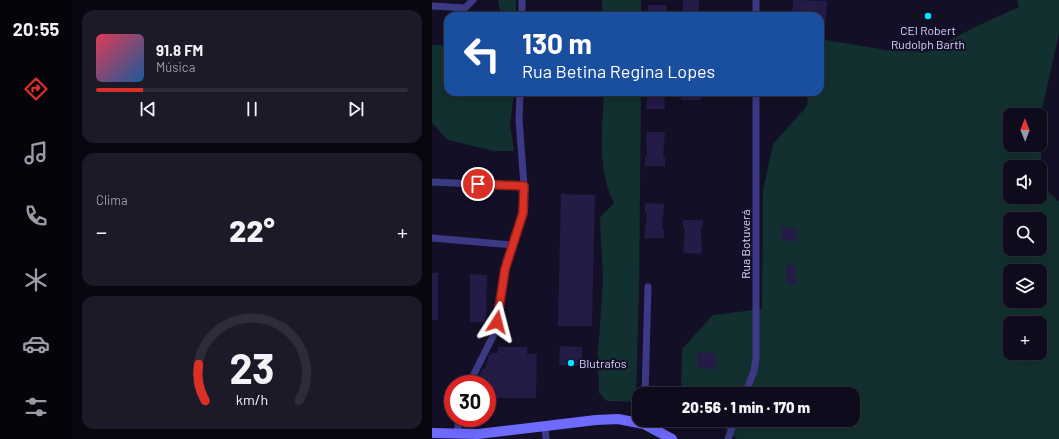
<!DOCTYPE html>
<html lang="pt">
<meta charset="utf-8">
<style>
body{margin:0;font-family:Barlow,sans-serif;background:#1c1929;color:#f1f3f6;height:100vh;display:flex;flex-direction:column;font-size:15px;white-space:nowrap}
*{box-sizing:border-box;margin:0}
p{font-size:13px;color:#9b9ba3}
.icon{flex:none;width:22px;height:22px;fill:none;stroke:currentColor;stroke-width:2;stroke-linecap:round;stroke-linejoin:round}
.map{position:relative;flex:1;overflow:hidden}
.sheet{display:flex;flex-direction:column;gap:10px;padding:10px;background:#08060f;width:360px}
.sheet>*{flex:none}
.top-card{position:absolute;left:12px;top:12px;width:380px;height:84px;border-radius:12px;box-shadow:0 4px 16px #0002,0 0 0 1px #2e2b3b;background:#1a4fa0;color:#fff;overflow:hidden}
.needle{width:26px;rotate:359deg}
.controls{position:absolute;left:571px;top:108px;display:grid;gap:8px}
.controls a{display:grid;place-items:center;width:44px;height:44px;border-radius:8px;background:#0e0b1c;box-shadow:0 4px 16px #0002,0 0 0 1px #2e2b3b;font-size:20px}
.speed{position:absolute;left:12px;top:375px;display:flex;gap:8px;font-size:20px;font-weight:700;text-align:center}
.speed>*{display:grid;place-content:center;width:52px;height:52px;border-radius:50%;background:#0e0b1c;box-shadow:0 4px 16px #0002,0 0 0 1px #2e2b3b;line-height:1}
.speed .limit{border:6px solid #d22;background:#fff;color:#111}
.pin{position:absolute;display:grid;place-items:center;width:34px;height:34px;color:#fff;margin:-17px;border:2px solid #fff;border-radius:50%;box-shadow:0 1px 4px #0007}
.me{position:absolute;width:44px;margin:-22px;rotate:9deg;stroke-linejoin:round;filter:drop-shadow(0 0 3px #0008)}
.turn{display:flex;align-items:center;gap:14px;height:84px;padding:0 12px;font-size:18px}
.turn .icon{width:52px;height:52px;stroke-width:2.5}
.turn b{display:block;font-size:28px;line-height:34px}
.big{font-size:30px;font-weight:800;line-height:1.1}
.sheet .card{flex:1;display:flex;flex-direction:column;justify-content:center;gap:6px;min-width:0;padding:0 14px;border-radius:12px;background:#1c1929}
.sheet .dial{align-items:center;gap:0}
.dial svg{height:104px;overflow:visible;fill:none;stroke:#2e2b3b;stroke-width:7;stroke-linecap:round;text-anchor:middle}
.dial text{fill:#f1f3f6;stroke:none}
.song{display:flex;align-items:center;gap:12px}
.cover{width:48px;height:48px;border-radius:6px;background:linear-gradient(135deg,hsl(350 70% 55%),hsl(210 70% 35%))}
.played{height:4px;border-radius:2px;background:linear-gradient(90deg,#d93025 15%,#2e2b3b 15%)}
.keys{display:flex;justify-content:space-around;direction:ltr}
.heat{display:flex;justify-content:space-between;align-items:center;font-size:22px;direction:ltr}
.trip{position:absolute;left:200px;top:387px;width:228px;height:40px;border-radius:12px;background:#0e0b1c;box-shadow:0 4px 16px #0002,0 0 0 1px #2e2b3b;font-weight:800;line-height:40px;text-align:center}
main{display:flex;flex:1;min-height:0}
.menu{display:flex;flex-direction:column;width:72px;justify-content:space-around;align-items:center;background:#06040b;color:#9b9ba3}
.menu .icon{width:28px;height:28px}
.menu .on{color:#d93025}
.menu b{font-size:18px;color:#f1f3f6}
.map>svg:first-child{display:block}
.green{fill:#12302f;fill-rule:evenodd}
.building{fill:#241b47}
.lines{fill:none;stroke-linecap:round;stroke-linejoin:round}
.minor{stroke:#3d3a85;stroke-width:7}
.secondary{stroke:#6f6bff;stroke-width:10}
.route-casing{stroke:#8d1f18;stroke-width:10}
.route{stroke:#d93025;stroke-width:7}
.poi-dot{fill:#00e5ff;stroke:#130f26;stroke-width:1.5}
.labels{text-anchor:middle;dominant-baseline:central;stroke-width:4;stroke-linejoin:round;paint-order:stroke}
.poi-label{font-size:12px;fill:#d9d4ff;stroke:#130f26}
.street-label{font-size:12px;fill:#d9d4ff;stroke:#130f26}
</style>
<main>
<nav class="menu">
<b>20:55</b>
<svg class="icon on" aria-label="directions" viewBox="0 0 24 24"><path d="M12 3l9 9-9 9-9-9zM9 14v-3h6M13 9l2 2-2 2"/></svg>
<svg class="icon" aria-label="music" viewBox="0 0 24 24"><path d="M9 18V5l10-2v13"/><circle cx="6" cy="18" r="3"/><circle cx="16" cy="16" r="3"/></svg>
<svg class="icon" aria-label="phone" viewBox="0 0 24 24"><path d="M5 4h4l2 5-3 2q2 4 5 5l2-3 5 2v4C11 20 4 13 5 4z"/></svg>
<svg class="icon" aria-label="climate" viewBox="0 0 24 24"><path d="M12 3v18M4 7l16 10M4 17L20 7"/></svg>
<svg class="icon" aria-label="car" viewBox="0 0 24 24"><path d="M5 17H2v-5l4-1 3-4h7l3 4 3 1v5h-3M9 17h6M6 11h13"/><circle cx="7" cy="17" r="2"/><circle cx="17" cy="17" r="2"/></svg>
<svg class="icon" aria-label="filters" viewBox="0 0 24 24"><path d="M4 7h16M4 17h16"/><circle cx="9" cy="7" r="2"/><circle cx="15" cy="17" r="2"/></svg>
</nav>
<section class="sheet">
<div class="card">
<div class="song"><i class="cover"></i><div><b>91.8 FM</b><p>Música</p></div></div>
<div class="played"></div>
<div class="keys"><svg class="icon" aria-label="previous" viewBox="0 0 24 24"><path d="M18 5L8 12l10 7zM5 5v14"/></svg><svg class="icon" aria-label="pause" viewBox="0 0 24 24"><path d="M8 5v14M16 5v14"/></svg><svg class="icon" aria-label="next" viewBox="0 0 24 24"><path d="M6 5l10 7-10 7zM19 5v14"/></svg></div>
</div>
<div class="card"><p>Clima</p>
<div class="heat"><a>−</a><b class="big">22°</b><a>+</a></div>
</div>
<div class="card dial"><svg viewBox="0 0 100 80">
<path d="M14 69A42 42 0 1 1 86 69"/>
<path d="M14 69A42 42 0 0 1 9 41" stroke="#d93025"/>
<text x="50" y="56" font-size="32" font-weight="700">23</text>
<text x="50" y="72" font-size="11">km/h</text>
</svg></div>
</section>
<div class="map">
<svg width="627" height="439" viewBox="0 0 627 439">
<rect width="100%" height="100%" fill="#130f26"/>
<!-- green -->
<g class="green">
<polygon points="66,0 84,0 84,16 69,16"/>
<rect x="170" y="0" width="39" height="16"/>
<path d="M585,0h42v34l-19,84v-3h-30v30h30l5,44 14,12v238h-322l-22,-19h138v-26h-167l-5,-4 1,-41 31,-34 49,-6 1,-119 10,-46 34,-38 1,-14h12v-53l66,11 41,2 50,-26 42,-19zM578,167h30v30h-30zM578,219h30v30h-30zM578,271h30v30h-30zM578,323h30v30h-30z"/>
<polygon points="0,45 16,45 16,92 82,92 78,125 82,151 62,151 16,140 0,123"/>
<path d="M172,92h37l-2,195 -3,115 -29,-1 -8,-8 -1,-41 5,-71 -3,-64 14,-14c-17,-33 -12,-74 -10,-111z"/>
</g>
<!-- building -->
<g class="building">
<rect x="251" y="0" width="16" height="16"/>
<polygon points="361,0 395,1 394,20 388,19 388,16 360,16"/>
<polygon points="216,5 235,5 235,14 234,14 233,16 218,16 218,14 216,13"/>
<polygon points="216,92 232,92 233,109 214,109"/>
<rect x="249" y="92" width="20" height="8"/>
<polygon points="214,132 233,132 231,157 233,157 233,166 213,166 213,157 215,157"/>
<polygon points="129,194 163,195 160,326 126,326"/>
<polygon points="213,203 232,204 230,229 232,229 232,238 212,238 215,212 213,212"/>
<polygon points="251,220 271,220 270,228 269,228 270,254 251,253 253,228 251,228"/>
<polygon points="350,227 365,229 364,241 349,240"/>
<polygon points="354,265 363,265 364,284 355,285"/>
<rect x="0" y="273" width="6" height="47"/>
<polygon points="38,274 55,275 54,322 38,322"/>
<polygon points="128,346 150,347 150,366 127,365"/>
<polygon points="66,347 95,347 95,354 105,354 104,398 55,398 55,384 43,384 51,368 53,369 57,355 59,355 59,353 66,353"/>
<polygon points="265,352 284,353 284,369 265,368"/>
</g>
<g class="lines">
<!-- minor -->
<g class="minor">
<polyline points="90,0 90,16"/>
<polyline points="0,6 33,8 41,0"/>
<polyline points="324,16 324,0"/>
<polyline points="0,182 92,186"/>
<polyline points="0,238 80,245"/>
<polyline points="37,384 62,334 73,269 91,213 92,186 87,119 88,92"/>
<polyline points="213,394 216,287"/>
<polyline points="313,394 322,371 324,358 324,92"/>
<polyline points="113,426 114,439"/>
<polyline points="25,434 27,418"/>
<polyline points="296,439 303,420"/>
</g>
<!-- secondary -->
<polyline class="secondary" points="0,433 46,434 164,420 186,419 212,424 240,439"/>
</g>
<g class="lines">
<!-- route casing -->
<g class="route-casing">
<polyline id="route" points="46,184 92,186 91,213 73,269 65,322"/>
</g>
<!-- route -->
<use href="#route" class="route"/>
</g>
<!-- markers -->
<g class="poi-dot">
<circle cx="496" cy="16" r="4"/>
<circle cx="139" cy="363" r="4"/>
</g>
<g class="labels">
<!-- poi labels -->
<g class="poi-label">
<text x="496" y="30">CEI Robert<tspan x="496" dy="14">Rudolph Barth</tspan></text>
<text x="147" y="363" text-anchor="start">Blutrafos</text>
</g>
<!-- street labels -->
<g class="street-label">
<text transform="translate(313 244) rotate(-90)">Rua Botuverá</text>
</g>
</g>
</svg>
<div class="controls">
<a><svg class="needle" viewBox="-14 -14 28 28"><path d="M0-13l5 13h-10z" fill="#e53935"/><path d="M0 13l5-13h-10z" fill="#9b9ba3"/></svg></a>
<a><svg class="icon" aria-label="sound" viewBox="0 0 24 24"><path d="M4 9h4l5-4v14l-5-4H4zM17 9q2 3 0 6"/></svg></a>
<a><svg class="icon" aria-label="search" viewBox="0 0 24 24"><circle cx="10" cy="10" r="6"/><path d="M15 15l6 6"/></svg></a>
<a><svg class="icon" aria-label="layers" viewBox="0 0 24 24"><path d="M12 4l9 5-9 5-9-5zM3 14l9 5 9-5"/></svg></a>
<a>+</a>
</div>
<div class="speed"><div class="limit">30</div></div>
<div class="pin" style="left:46px;top:184px;background:#d93025"><svg class="icon" aria-label="arrive" viewBox="0 0 24 24"><path d="M6 21V4h12l-3 4 3 4H6"/></svg></div>
<svg class="me" style="left:65px;top:322px" viewBox="-20 -20 40 40"><path d="M0-17L14 15 0 8-14 15z" fill="#d93025" stroke="#fff" stroke-width="4"/></svg>
<div class="trip">20:56 · 1 min · 170 m</div>
<div class="top-card">
<div class="turn"><svg class="icon" aria-label="left" viewBox="0 0 24 24"><path d="M17 20v-9H6M10 6l-5 5 5 5"/></svg><div><b>130 m</b>Rua Betina Regina Lopes</div></div>
</div>
</div>
</main>
